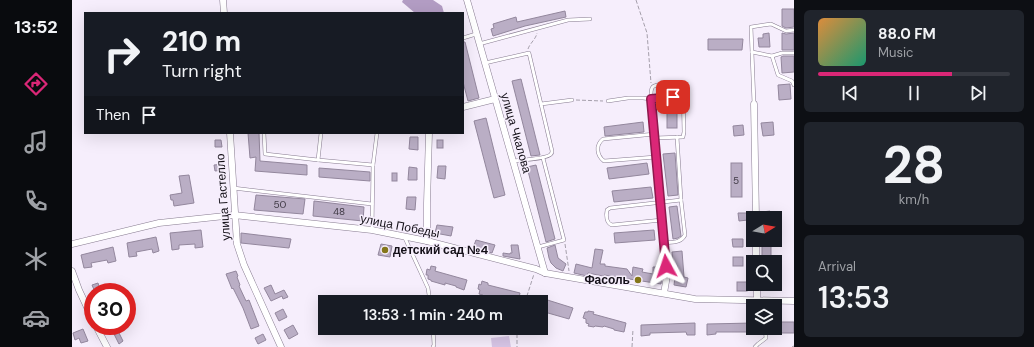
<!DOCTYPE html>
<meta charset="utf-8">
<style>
body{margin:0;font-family:"DM Sans",sans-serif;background:#20242c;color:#f1f3f6;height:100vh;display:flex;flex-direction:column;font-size:15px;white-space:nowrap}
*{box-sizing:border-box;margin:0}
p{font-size:13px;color:#9ea1a6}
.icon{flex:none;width:22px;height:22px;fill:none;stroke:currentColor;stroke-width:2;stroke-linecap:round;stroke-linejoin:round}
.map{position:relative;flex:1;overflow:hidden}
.panel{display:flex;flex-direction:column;gap:10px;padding:10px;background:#0d0f14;width:240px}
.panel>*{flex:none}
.banner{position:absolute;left:12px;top:12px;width:380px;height:122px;border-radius:0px;box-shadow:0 4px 16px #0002;background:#171b24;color:#f1f3f6;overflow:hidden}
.needle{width:26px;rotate:79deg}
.tools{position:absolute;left:674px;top:211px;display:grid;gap:8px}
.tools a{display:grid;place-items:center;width:36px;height:36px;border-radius:0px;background:#171b24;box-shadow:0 4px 16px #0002;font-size:20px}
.speed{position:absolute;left:12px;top:283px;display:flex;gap:8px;font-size:20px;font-weight:700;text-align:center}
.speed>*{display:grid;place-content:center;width:52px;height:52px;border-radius:50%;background:#171b24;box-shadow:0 4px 16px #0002;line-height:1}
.speed .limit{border:6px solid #d22;background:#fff;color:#111}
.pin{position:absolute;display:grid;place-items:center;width:34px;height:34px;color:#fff;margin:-17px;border-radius:8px;box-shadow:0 2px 6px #0006}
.me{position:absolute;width:44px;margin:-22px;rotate:355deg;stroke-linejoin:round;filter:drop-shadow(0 0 3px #0008)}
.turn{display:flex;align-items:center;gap:14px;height:84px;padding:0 12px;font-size:18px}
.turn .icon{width:52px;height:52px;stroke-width:2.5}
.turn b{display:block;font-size:28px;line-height:34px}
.then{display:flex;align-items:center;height:38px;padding:0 12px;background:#0003;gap:8px;font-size:15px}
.big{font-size:30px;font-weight:600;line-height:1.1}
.panel .card{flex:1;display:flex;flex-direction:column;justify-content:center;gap:6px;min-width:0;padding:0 14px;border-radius:6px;background:#20242c}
.panel .dial{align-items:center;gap:0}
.dial b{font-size:52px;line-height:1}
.song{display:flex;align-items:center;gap:12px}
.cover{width:48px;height:48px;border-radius:6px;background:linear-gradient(135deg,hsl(30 70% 55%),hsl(160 70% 35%))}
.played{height:4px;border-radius:2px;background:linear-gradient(90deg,#db2777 70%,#363941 70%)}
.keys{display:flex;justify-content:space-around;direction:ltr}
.trip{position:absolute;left:246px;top:295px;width:230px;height:40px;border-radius:0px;background:#171b24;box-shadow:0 4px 16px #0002;font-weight:600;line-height:40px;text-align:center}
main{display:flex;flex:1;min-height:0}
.tabs{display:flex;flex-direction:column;width:72px;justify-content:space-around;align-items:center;background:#090b0e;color:#9ea1a6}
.tabs .icon{width:28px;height:28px}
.tabs .on{color:#db2777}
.tabs b{font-size:18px;color:#f1f3f6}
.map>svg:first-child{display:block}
.green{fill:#d8c6e7}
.water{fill:#b39dc4}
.building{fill:#baaec5;stroke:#93879d}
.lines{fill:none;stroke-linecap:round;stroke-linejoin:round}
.service-casing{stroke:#877b90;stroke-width:4}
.minor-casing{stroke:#877b90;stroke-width:7}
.path{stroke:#a59fab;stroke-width:1;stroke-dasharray:4 2;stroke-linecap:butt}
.service{stroke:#fff;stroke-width:3}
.minor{stroke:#fff;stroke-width:6}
.route-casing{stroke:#8e194d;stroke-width:10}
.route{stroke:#db2777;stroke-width:7}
.poi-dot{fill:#847619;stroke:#f6eefc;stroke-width:1.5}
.labels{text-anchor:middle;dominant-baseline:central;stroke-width:3;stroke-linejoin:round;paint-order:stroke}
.number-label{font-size:10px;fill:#3e3843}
.street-label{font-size:12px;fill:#141018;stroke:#f6eefc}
.poi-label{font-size:12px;font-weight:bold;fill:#141018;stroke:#f6eefc;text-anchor:start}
</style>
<main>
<nav class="tabs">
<b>13:52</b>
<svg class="icon on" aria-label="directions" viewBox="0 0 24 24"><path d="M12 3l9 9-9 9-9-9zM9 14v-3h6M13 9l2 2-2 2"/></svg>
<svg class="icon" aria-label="music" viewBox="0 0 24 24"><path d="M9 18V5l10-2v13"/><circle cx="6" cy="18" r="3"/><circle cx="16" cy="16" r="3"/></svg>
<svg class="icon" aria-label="phone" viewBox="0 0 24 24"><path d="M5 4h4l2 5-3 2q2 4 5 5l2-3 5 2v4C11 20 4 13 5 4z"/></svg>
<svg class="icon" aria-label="climate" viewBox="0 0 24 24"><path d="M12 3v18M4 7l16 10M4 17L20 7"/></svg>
<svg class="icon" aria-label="car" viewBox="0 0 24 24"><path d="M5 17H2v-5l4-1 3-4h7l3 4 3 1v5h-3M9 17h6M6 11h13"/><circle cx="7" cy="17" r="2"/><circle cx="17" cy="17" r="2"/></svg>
</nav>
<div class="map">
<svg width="722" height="347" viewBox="0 0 722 347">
<rect width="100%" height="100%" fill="#f6eefc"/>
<!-- green -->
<polygon class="green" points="437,336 439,347 420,347 419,338"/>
<!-- water -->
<polygon class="water" points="331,0 361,0 370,6 372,13 343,13 330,2"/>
<!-- building -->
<g class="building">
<polygon points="710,9 722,9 722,27 714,28 710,26"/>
<polygon points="493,11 494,17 453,26 421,36 419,29 422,28 421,24 444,17 445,22"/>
<polygon points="697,33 698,47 687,47 686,38 691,38 691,34"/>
<polygon points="710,33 714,34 722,33 722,50 710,50"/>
<polygon points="636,39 671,39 670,50 636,50"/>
<polygon points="391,42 393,42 407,98 396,101 391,82"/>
<polygon points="711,56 722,56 722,72 710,73 709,57"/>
<polygon points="449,79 468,155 459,156 440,81"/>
<polygon points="718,84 719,99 707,100 706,85"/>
<rect x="595" y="107" width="10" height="21"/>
<polygon points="414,118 433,195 422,198 402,121"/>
<polygon points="571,122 572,132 533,136 532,127"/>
<polygon points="701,122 702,135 691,136 689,123"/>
<polygon points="671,125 672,135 662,136 661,126"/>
<polygon points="176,133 187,133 188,161 235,165 235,175 183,171 184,157 178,158"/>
<polygon points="338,137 346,137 346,150 337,149"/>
<polygon points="143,140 149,140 150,147 143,147"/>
<rect x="365" y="140" width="6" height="8"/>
<polygon points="603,153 606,195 596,196 591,154"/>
<polygon points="575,163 577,174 537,179 535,168"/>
<rect x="659" y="163" width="11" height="34"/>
<polygon points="152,164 152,170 143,171 142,165"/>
<polygon points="464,165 483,239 474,242 455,167"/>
<polygon points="366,166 374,166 373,179 365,178"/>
<polygon points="337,167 345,168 345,180 336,180"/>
<polygon points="247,168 298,172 298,181 247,177"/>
<rect x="320" y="173" width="5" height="8"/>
<polygon points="117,175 122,203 102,206 101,200 99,200 98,195 110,193 107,176"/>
<polygon points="579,187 581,198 542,202 540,191"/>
<polygon points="184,195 233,199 231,214 182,210"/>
<polygon points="335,197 344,197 343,210 334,209"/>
<polygon points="242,201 292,207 291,221 241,216"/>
<polygon points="605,206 609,236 606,238 601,239 597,207"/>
<polygon points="698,211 698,218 690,218 690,212"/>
<polygon points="666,213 675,213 676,220 667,221"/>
<polygon points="365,225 381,227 379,236 363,233"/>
<polygon points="129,230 131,247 123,248 123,244 107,245 107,249 100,250 98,233"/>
<polygon points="582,230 583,240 543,243 542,233"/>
<polygon points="169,233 219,239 217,248 169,243"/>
<polygon points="84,237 87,251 81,253 80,249 64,252 65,256 57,257 55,243"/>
<polygon points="660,239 671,239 671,247 661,247"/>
<polygon points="404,240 423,245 420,253 401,248"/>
<polygon points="309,244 320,246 318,257 306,255"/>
<polygon points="439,245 446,245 448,259 431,256 431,253 438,254 438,253 440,253"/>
<polygon points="483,245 486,258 494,264 491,271 484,268 479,263 477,258 475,248"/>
<rect x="690" y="245" width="9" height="12"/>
<polygon points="41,247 44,261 36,263 35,260 19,263 20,267 12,268 9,255"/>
<polygon points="523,249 531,250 528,264 533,264 533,266 555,269 560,276 561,267 571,269 570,272 581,274 581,267 589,267 590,276 589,284 532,275 531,276 516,273 515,276 502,273 504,264 520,268"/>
<polygon points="610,251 612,277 616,278 614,287 602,285 603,277 600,252"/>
<rect x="661" y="257" width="10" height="9"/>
<polygon points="359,266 364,267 363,271 395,280 392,290 384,287 384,286 373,283 373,285 359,281 359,280 356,279 356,275 354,275 355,269 358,270"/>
<polygon points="164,271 166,276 165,277 168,285 167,286 174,301 177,300 187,326 179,329 171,308 161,288 160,289 154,274"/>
<polygon points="410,281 416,283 416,285 448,293 446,302 437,302 420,297 420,299 416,298 416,299 410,298 411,295 407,294 408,290 406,289 407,284 409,285"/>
<rect x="665" y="282" width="10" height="9"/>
<polygon points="26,283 28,290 23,292 20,285"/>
<polygon points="199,285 203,294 212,290 216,297 211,299 210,296 199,301 192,288"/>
<polygon points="464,296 469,297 469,298 501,308 497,319 469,311 469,302 462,302"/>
<polygon points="211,309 215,317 207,321 203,313"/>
<polygon points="516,311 522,312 521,314 554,323 552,332 542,330 542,329 532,326 531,327 523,326 522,327 516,326 517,324 514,323 514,319 511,318 513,312 516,312"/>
<polygon points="703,322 722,322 722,333 698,333 698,328 703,328"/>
<polygon points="623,323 623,335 615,335 614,332 578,333 578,335 569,336 569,325"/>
<polygon points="681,323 681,328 689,328 689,334 681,334 680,332 644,332 644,334 635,335 635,324"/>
<polygon points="221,325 226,334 217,339 212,330"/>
<polygon points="11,329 16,341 9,343 7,338 3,340 1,333"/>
<polygon points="46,331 51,341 47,344 42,334"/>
<polygon points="191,334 194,340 186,344 183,338"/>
</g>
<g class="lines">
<!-- service casing -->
<g class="service-casing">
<g id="service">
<polyline points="391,38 404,34"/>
<polyline points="407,44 496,20 518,19"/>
<polyline points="680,52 700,56 706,75 720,81 722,85"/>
<polyline points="700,56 710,53 722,53"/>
<path d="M413,63l44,-10 23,98c0,1 0,2 -1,3 -3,5 -32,6 -38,7"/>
<path d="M579,99c0,-9 -1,-15 10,-14 4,5 3,8 1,13"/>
<polyline points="536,101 556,98 571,98 579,99 612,97"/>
<polyline points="469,104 500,100"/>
<polyline points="682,104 679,27 699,24 714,31 722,30"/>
<polyline points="192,133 193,154 246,160"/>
<polyline points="249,133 246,160 301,165"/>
<path d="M583,134l-52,5c-8,6 -6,17 1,22l52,-4"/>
<polyline points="583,138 611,137 612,132 611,85"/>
<polyline points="161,188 300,204"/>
<path d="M590,220l-50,5c-6,-2 -6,-10 -5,-15l3,-2 71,-8"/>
<polyline points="300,230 301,165 305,133"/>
<polyline points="332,236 356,288 358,302"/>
<path d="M592,243c8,-1 17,0 21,-8l-4,-35 -4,-63"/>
<polyline points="466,247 492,240 471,158"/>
<polyline points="361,328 362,345 361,347"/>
<polyline points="683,347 686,344 694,338 693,328"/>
</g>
</g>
<!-- minor casing -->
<g class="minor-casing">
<g id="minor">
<polyline points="151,0 152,13"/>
<polyline points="395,0 473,273"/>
<polyline points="579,99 594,267 595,276 592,293"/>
<polyline points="682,104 684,218"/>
<polyline points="391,107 423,99"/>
<polyline points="158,133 165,244 172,265 209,347"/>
<polyline points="684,240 684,262"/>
<polyline points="355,241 355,203 357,133"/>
<polyline points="0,244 87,223 162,215 300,230 355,241 464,269 473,273 623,299 722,301"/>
<polyline points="0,271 7,290 21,320"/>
<polyline points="685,284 685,301"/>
<polyline points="24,326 35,347"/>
</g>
</g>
<!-- path -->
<g class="path">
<polyline points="564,0 575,33 579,83"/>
<path d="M456,49c2,-6 8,-10 9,-16"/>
<polyline points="504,100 531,101"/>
<polyline points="493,244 497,271"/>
<polyline points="453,302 462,274"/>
<polyline points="445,328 445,347"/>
<polyline points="560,347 561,329"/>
<polyline points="720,347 722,346"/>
</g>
<!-- service -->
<use href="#service" class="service"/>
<!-- minor -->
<use href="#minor" class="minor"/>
</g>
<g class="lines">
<!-- route casing -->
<g class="route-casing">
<polyline id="route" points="594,266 579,99 601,97"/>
</g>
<!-- route -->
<use href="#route" class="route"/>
</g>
<!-- markers -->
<g class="poi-dot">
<circle cx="313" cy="250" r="4"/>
<circle cx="566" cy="280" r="4"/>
</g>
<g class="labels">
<!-- number labels -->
<g class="number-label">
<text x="664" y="180">5</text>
<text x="208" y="204">50</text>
<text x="267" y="211">48</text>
</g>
<!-- street labels -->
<g class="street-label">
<text transform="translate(444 133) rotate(74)">улица Чкалова</text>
<text transform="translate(151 197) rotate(-94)">улица Гастелло</text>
<text transform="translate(328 226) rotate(11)">улица Победы</text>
</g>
<!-- poi labels -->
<g class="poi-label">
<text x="321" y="250">детский сад №4</text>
<text x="558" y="280" text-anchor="end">Фасоль</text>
</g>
</g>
</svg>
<div class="tools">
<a><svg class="needle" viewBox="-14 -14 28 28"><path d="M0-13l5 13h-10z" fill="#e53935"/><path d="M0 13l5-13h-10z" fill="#9ea1a6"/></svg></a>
<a><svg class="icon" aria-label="search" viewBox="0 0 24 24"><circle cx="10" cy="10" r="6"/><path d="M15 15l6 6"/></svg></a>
<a><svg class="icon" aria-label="layers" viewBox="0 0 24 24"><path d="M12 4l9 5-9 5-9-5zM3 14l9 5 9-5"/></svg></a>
</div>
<div class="speed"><div class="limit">30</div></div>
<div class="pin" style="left:601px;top:97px;background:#d93025"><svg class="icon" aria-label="arrive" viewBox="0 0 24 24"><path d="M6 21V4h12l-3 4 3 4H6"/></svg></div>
<svg class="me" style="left:594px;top:266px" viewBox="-20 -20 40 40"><path d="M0-17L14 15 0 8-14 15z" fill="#db2777" stroke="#fff" stroke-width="4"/></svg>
<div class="trip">13:53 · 1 min · 240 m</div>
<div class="banner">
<div class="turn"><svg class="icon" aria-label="right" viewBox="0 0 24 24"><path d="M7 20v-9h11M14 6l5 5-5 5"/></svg><div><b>210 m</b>Turn right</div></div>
<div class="then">Then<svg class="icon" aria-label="arrive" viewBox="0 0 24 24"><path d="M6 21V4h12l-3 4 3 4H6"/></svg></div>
</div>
</div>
<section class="panel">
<div class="card">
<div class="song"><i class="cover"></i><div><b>88.0 FM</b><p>Music</p></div></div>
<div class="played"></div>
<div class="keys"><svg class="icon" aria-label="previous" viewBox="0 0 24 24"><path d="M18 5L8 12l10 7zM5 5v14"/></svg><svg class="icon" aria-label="pause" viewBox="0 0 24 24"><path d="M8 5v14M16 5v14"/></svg><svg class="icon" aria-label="next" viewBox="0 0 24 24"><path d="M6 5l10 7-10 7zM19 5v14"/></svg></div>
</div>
<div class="card dial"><b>28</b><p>km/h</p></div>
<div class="card"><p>Arrival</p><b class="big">13:53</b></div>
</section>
</main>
